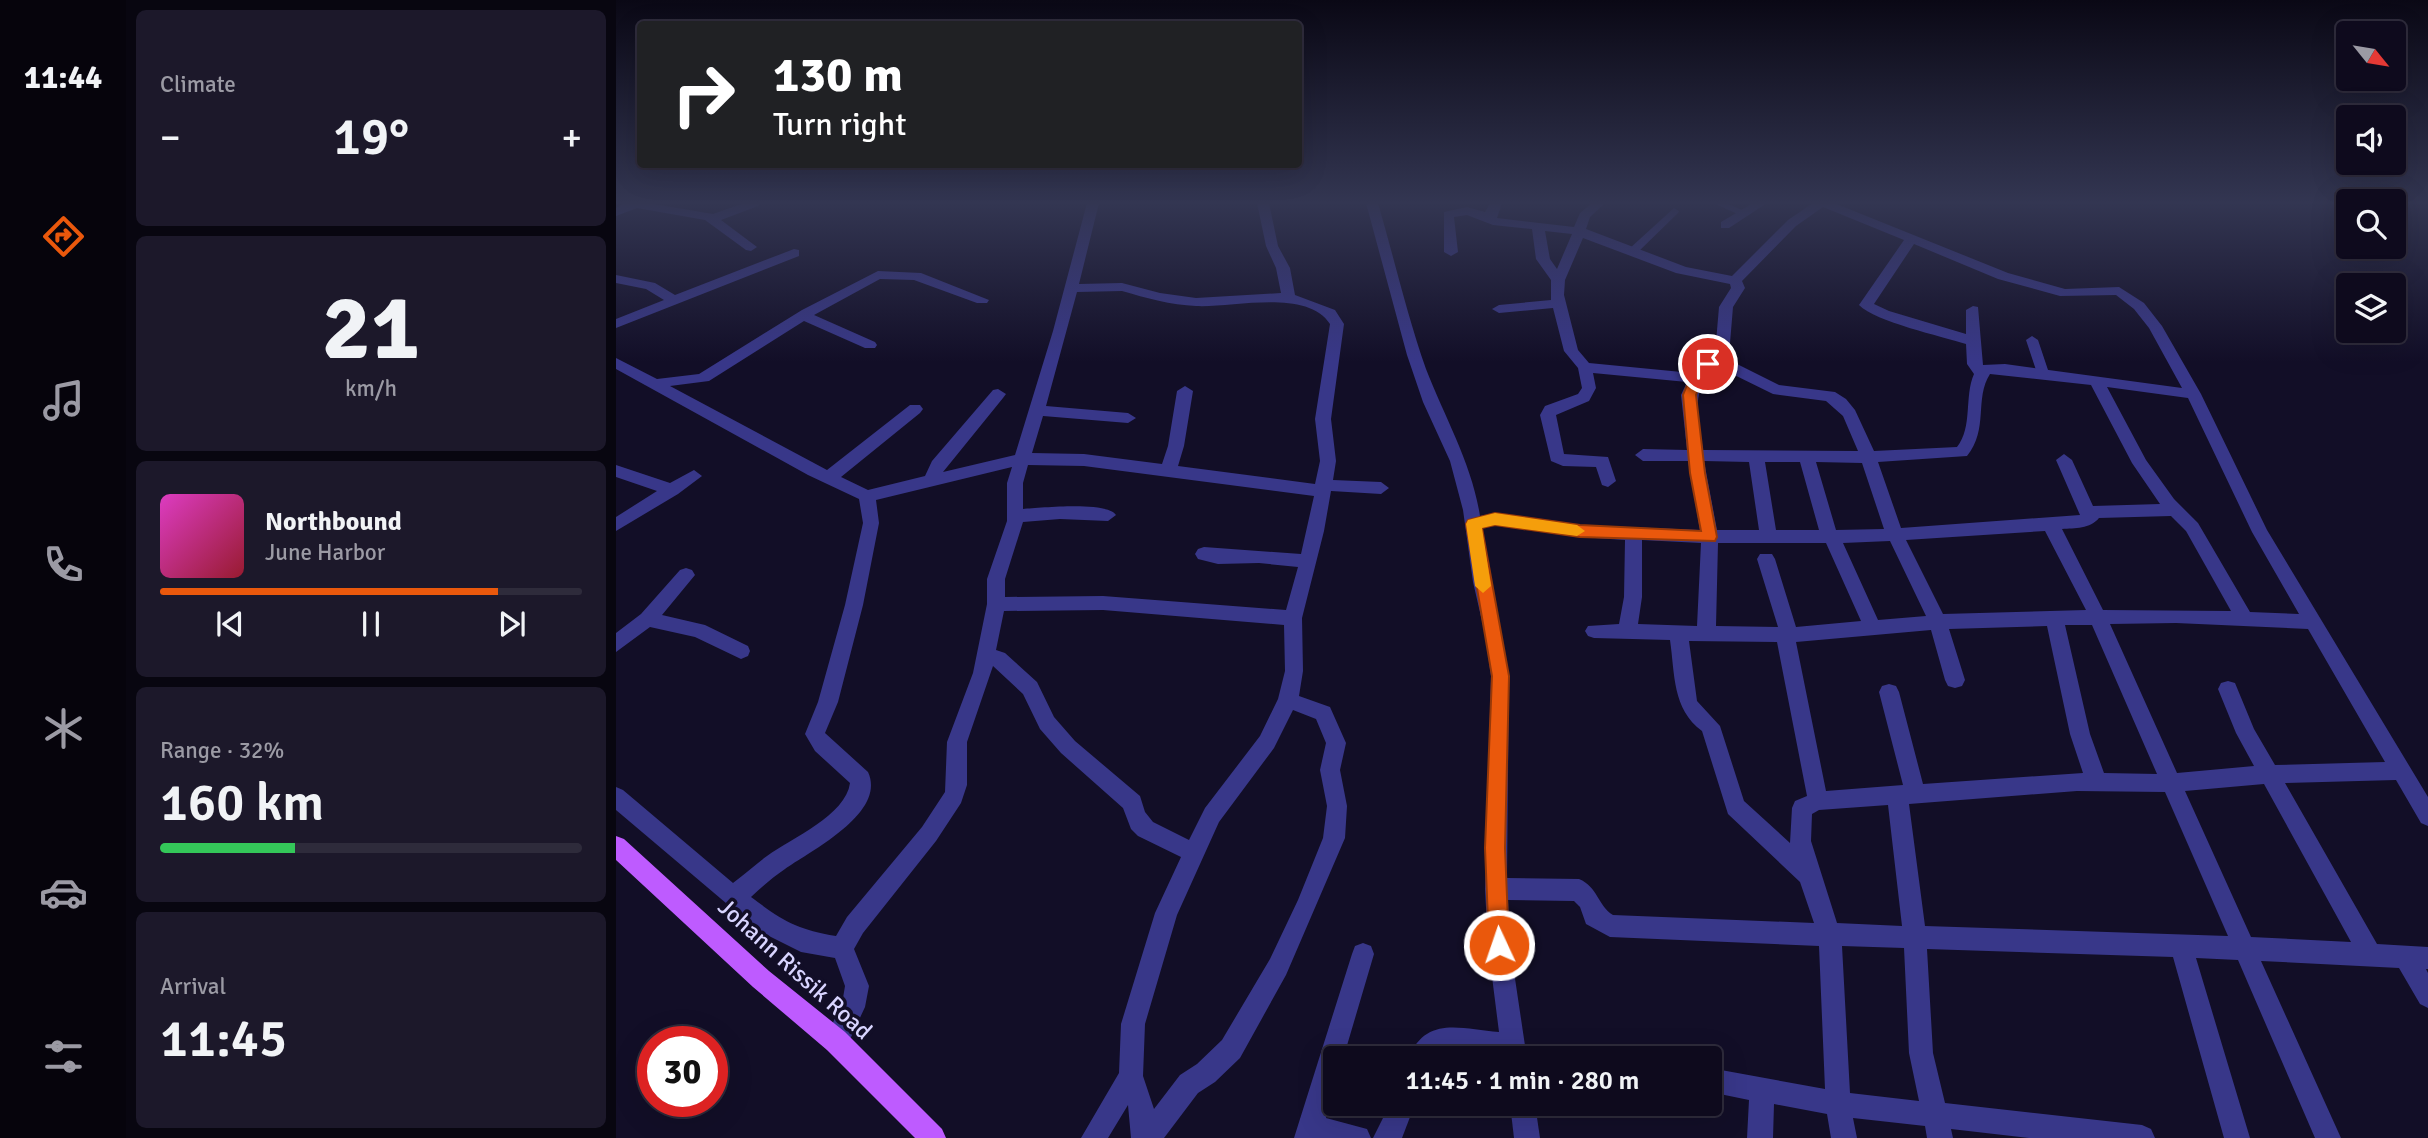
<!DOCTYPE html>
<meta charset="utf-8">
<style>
body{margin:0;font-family:Signika,sans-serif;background:#1c182a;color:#f1f3f6;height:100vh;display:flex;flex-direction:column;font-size:26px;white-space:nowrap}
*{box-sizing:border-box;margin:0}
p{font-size:23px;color:#9b9aa4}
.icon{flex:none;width:38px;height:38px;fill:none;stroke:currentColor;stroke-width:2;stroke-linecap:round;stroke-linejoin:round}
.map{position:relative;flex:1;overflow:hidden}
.panel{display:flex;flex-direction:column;gap:10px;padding:10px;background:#080610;width:490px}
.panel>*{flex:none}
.guide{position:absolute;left:21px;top:21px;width:665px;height:147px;border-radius:7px;box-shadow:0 7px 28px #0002,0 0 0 2px #2e2b3b;background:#202124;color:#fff;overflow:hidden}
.needle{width:46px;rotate:120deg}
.tools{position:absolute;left:1720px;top:21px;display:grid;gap:14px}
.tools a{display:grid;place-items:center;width:70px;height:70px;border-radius:7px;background:#0e0a1d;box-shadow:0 7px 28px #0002,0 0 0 2px #2e2b3b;font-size:35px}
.speed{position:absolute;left:21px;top:1026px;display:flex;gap:14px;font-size:35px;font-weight:700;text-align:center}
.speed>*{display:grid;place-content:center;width:91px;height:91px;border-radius:50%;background:#0e0a1d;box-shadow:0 7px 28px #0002,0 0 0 2px #2e2b3b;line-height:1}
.speed .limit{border:10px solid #d22;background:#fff;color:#111}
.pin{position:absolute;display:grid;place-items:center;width:60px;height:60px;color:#fff;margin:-30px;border:4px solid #fff;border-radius:50%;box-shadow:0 2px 7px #0007}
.me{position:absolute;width:77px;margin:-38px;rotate:357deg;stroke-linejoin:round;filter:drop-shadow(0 0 5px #0008)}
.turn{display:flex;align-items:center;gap:24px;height:147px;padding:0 21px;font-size:32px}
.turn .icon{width:91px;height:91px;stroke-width:2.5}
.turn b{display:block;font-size:49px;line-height:60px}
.big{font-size:52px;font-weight:600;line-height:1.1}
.panel .tile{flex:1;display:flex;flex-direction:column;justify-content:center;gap:10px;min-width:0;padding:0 24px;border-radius:10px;background:#1c182a}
.panel .dial{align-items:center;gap:0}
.dial b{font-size:91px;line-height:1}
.song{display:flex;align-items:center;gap:21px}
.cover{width:84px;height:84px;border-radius:10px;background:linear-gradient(135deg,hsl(310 70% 55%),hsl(350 70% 35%))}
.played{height:7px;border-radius:4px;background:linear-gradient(90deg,#ea580c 80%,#2e2b3b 80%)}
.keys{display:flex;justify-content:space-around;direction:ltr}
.heat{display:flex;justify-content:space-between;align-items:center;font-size:38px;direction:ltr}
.charge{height:10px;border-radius:5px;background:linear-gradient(90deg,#34c759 32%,#2e2b3b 0)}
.trip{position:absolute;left:707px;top:1046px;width:399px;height:70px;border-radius:7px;background:#0e0a1d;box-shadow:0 7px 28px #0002,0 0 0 2px #2e2b3b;font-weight:600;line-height:70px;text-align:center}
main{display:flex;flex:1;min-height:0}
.dock{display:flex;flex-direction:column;width:126px;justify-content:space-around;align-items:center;background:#06040c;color:#9b9aa4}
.dock .icon{width:49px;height:49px}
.dock .selected{color:#ea580c}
.dock b{font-size:32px;color:#f1f3f6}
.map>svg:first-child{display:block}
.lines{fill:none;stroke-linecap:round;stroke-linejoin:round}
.service{fill:#383789;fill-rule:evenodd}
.minor{fill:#383789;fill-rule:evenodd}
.primary{fill:#be5bff;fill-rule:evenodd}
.route{fill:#ea580c;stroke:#983908;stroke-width:2}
.slow{fill:#f59e0b}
.labels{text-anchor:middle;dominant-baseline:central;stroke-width:7;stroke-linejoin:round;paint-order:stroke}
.near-street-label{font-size:24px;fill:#d8d4ff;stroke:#120e27}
</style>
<main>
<nav class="dock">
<b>11:44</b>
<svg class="icon selected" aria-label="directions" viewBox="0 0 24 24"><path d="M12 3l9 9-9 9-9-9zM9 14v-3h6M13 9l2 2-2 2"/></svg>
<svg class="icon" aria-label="music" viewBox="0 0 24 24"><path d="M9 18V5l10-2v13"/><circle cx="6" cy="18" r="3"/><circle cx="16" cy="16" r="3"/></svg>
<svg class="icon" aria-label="phone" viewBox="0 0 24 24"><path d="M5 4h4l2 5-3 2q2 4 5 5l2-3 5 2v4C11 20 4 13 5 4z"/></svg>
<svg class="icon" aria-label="climate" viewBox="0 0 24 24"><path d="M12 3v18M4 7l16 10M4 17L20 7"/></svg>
<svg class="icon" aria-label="car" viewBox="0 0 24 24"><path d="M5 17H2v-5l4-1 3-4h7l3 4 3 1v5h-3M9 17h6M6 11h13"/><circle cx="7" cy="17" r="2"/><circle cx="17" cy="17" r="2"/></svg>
<svg class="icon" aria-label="filters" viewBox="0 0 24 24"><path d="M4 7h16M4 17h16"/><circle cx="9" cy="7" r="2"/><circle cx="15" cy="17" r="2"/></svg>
</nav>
<section class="panel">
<div class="tile"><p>Climate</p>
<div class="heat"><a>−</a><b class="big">19°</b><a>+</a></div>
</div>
<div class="tile dial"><b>21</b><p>km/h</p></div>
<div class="tile">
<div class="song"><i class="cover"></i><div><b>Northbound</b><p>June Harbor</p></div></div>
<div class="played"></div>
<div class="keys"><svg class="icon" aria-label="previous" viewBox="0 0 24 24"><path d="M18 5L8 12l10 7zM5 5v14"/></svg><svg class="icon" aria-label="pause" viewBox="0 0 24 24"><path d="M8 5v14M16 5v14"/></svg><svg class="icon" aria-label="next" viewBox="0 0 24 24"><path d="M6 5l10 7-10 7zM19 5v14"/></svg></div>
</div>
<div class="tile"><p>Range · 32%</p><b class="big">160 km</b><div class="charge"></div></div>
<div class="tile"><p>Arrival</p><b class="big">11:45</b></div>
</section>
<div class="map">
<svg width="1812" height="1138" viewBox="0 0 1812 1138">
<rect width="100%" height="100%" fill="#120e27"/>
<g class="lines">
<!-- service -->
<g class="service">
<polygon points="1097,203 1110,203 1133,213 1124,215"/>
<polygon points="1058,208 1063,211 1062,213 1021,253 1013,253 1013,249"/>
<polygon points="1416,336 1422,340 1434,376 1432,379 1424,379 1422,376 1410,340"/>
</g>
<!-- minor -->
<g class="minor">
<polygon points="8,203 32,203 97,214 128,203 144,203 142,206 105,220 141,247 135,251 130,250 89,220 21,208 0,216 0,208"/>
<path d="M471,203h12l-20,81 43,-1 38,10 36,5 85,-5 -5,-25 -10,-22 -9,-43h12l9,43 12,22 5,27 40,15 9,14 -13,95 5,42 -3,19 48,2 8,6 -8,6 -50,-3 -7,40 -22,87 1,53 -4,25 31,11 16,36 -6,27 7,36 -2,32 -59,137 -46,83 -25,24 -17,11 -34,45h-33l-3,-33 -20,33h-27l38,-65 2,-49 34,-111 26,-56 -43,-21 -7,-7 -8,-21 -62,-55 -21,-24 -17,-35 -30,-28 -26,76v43l-6,18 -25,38 -73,92 -9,16 15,37 -4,21 -20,43 -9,3 -9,-3 -3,-9 18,-37 3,-18 -10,-28 -34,-6 -42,-21 -143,-121v-23l7,3 110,93c12,-9 23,-19 34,-27 25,-18 79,-41 83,-73l-35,-32 -10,-17 13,-32 27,-97 18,-82 -4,-24 -51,-24 -192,-106v-11l41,21 42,-5 103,-64 76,-39 43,2 68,27 -2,3h-10l-63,-23 -34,-1 -66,36 61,27 2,3 -2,3h-10l-61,-27 -95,60 -39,5 157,84 83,-65h10l3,4 -3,4 -79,64 27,13 57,-14 7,-15 61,-71 5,-1 8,5 -3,4 -60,74 72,-17 38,-124zM506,291c24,7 49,14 74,15 36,2 111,-18 134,18l-15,95 5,42 -5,23 -137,-18 6,-20 9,-55 -8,-5 -8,5 -9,55 -6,18 -78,-10 -52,-1 11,-37 85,7 8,-5 -8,-5 -82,-7 31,-114zM412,465l56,1 230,30 -13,58 -97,-7 -6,2 -3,5 3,5 20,5 41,-1 39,4 -12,43 -183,-14 -98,1v-18l18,-57 37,-3 48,2 8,-6c-9,-14 -75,-7 -93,-6v-26zM396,467l-5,16v38l-20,58v25l-14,69 -26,69 -2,50 -23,35 -75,90 -11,19c-40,-7 -53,-15 -85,-39 11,-10 22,-20 34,-28 25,-18 102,-56 83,-97l-43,-39 13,-31 25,-97 16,-82 -3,-23zM487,610l181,15 1,46 -7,28 -18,37 -55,72 -16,32 -36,-18 -8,-10 -5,-16 -65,-55 -21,-24 -17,-35 -32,-29 -9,-3 8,-39zM677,710l23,9 10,24 -6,27 7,36 -4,32 -25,62 -28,59 -48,81 -25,24 -17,11 -26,34 -11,-33 2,-52 32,-109 42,-93 55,-74z"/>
<path d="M750,203h12c16,55 29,112 48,166 19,49 46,95 54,147l15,-3 85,12 120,5 -12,-69h-45l-8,-6 8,-6 44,1 -6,-55 6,-13 -94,-9 3,15 -7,13 -33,14 8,39 44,3 8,24 -8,6 -6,-2 -6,-18 -33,-1 -12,-5 -11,-46 5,-9 33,-12 4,-6 -4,-20 -14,-17 -11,-43 -54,5 -7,-4 7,-4 52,-5v-20l-15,-21 -4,-30 -39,-4 -26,-10 -13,2 4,35 -7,4 -7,-4v-40l23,-5 18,5 5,-9h12l-5,15 77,9 6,-14 12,-10h13l-15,14 -4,12 100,38 46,9 56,-56 25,-17h21l174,70 57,16 54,-2 25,16 18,23 39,68 66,136 161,267v29l-7,-3 -25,-43 -111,3 92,161 51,3v22h-2l2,4v35l-8,-4 -21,-36 -138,-7 80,177h-26l-77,-178 -42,-2 54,180h-26l-51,-181 -246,-8 6,104 12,50 197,22 9,4 4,9h-126l-78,-9 2,9h-26l-2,-12 -72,-8 4,20h-26l-4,-24 -53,-10 -1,34h-26l2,-38 -39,-8v-24l115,21 -6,-143 -209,-9 -24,-13 -6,-17 -6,-6 -66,-1 2,45 17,114 -87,-7 -6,7h-26c18,-44 52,-30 91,-27l-11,-87 -3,-56 6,-213 -6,-42 -12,-52 -10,-72 -13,-49 -27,-59 -16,-47zM1207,207l81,33 -45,65c17,17 82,31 107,39l1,20 7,10c-10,22 -1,53 -17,73l-83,4 -19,-41 -9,-11 -11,-7 -56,-7 -58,-29 9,-13 3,-36 12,-19 -3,-7 54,-55zM929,231l27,3 -15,35 -7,-10zM967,238l93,35 54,11 1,4 -12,19 -3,35 -24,31 -103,-10 -11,-13 -14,-55 1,-15zM1298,244l84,35 62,17 56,-1 18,14 15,19 33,60 -177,-24 -22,1 -5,-58 -5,-1 -7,4v24l-77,-23 -15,-7zM1098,365l59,29 53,7 17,15 15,35 -155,-1c-5,-37 -13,-53 11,-85zM1374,374l101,11 41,78 28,41 -67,2 -21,-46 -8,-6 -8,6 24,55 -179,13 -23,-66 89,-6c22,-27 7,-57 23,-82zM1491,387l81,11 64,134 47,82 -49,-2 -52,-89 -24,-24 -28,-39zM1088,461l45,1 10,68h-42zM1149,462h35l19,68h-43zM1200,462l46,1 22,66 -48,1zM1555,516l15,15 45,80 -128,-1 -41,-81c13,-1 28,0 37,-11zM879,525l85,12 45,3 -1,57 -5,27 -31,2 -3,5 3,5 6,2 76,2c5,34 2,69 32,91l26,83 72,68 14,41 -201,-8c-15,-9 -15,-28 -34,-36l-72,-1 2,-202 -27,-148zM1429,531l41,79 -143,4 -37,-74zM1026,540l59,3 -4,83 -59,-2 4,-27zM1274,541l36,75 -48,4 -35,-77zM1102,543h108l35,78 -65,6 -21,-68 -3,-5h-12l-3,5 21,68 -62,-1zM1560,623l132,6 77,133 -110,3 -21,-36 -19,-46 -7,-2 -7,2 -3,6 18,44 18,33 -77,7 -67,-149zM1449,625h27l65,149 -53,-1 -14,-39zM1431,626l23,108 13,39 -160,11 -24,-92 -3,-6 -7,-2 -7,2 -3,6 24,93 -77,6 -30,-149 135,-12 14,50 3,6 7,2 7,-2 3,-6 -16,-51zM1073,641l88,1 30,154 -12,5 -3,7 -2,35 -46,-42 -24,-75 -23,-25zM1648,784l87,158 -100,-5 -66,-146zM1461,791l88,1 63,144 -303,-10 -16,-122zM1272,805l14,121 -65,-3 -26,-82 1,-27 7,-4zM1226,946l62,2 5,105 10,48 -69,-8z"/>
<polygon points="1137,203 1151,203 1113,228 1105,228 1105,222"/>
<polygon points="178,249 183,250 183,256 0,328 0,319 48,300 30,289 0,283 0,275 39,283 59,295"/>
<polygon points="0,465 54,483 78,470 86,476 62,494 0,531 0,517 41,491 0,477"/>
<polygon points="70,568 76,570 79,575 46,615 89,625 132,646 134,651 132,656 125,659 79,637 34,627 0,652 0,633 25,614 64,570"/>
<polygon points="747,943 755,946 758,954 727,1059 719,1059 719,1086 710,1118 751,1129 755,1138 678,1138 736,954 739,946"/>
<polygon points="774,1104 799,1104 786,1138 757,1138"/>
<polygon points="894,1104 919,1104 924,1138 898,1138"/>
</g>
<!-- primary -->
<polygon class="primary" points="0,836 8,839 153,971 229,1032 326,1129 330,1138 299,1138 211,1050 137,987 0,860"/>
</g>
<!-- sky -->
<linearGradient id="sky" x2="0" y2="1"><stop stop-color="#0a0815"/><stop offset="0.56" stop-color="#333652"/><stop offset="1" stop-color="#333652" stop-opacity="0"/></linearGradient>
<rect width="1812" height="362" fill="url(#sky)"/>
<!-- route -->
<polygon class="route" points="1092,360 1098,364 1086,380 1080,395 1089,473 1101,537 1099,541 964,537 879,525 866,528 893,676 889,848 893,945 890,952 883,955 876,952 873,945 869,848 876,676 850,524 852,520 879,513 964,525 1085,531 1074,473 1067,395 1075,375 1087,361"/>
<!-- slow -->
<polygon class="slow" points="879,513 961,525 969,531 961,536 879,525 866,528 875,586 867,593 859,586 850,524 852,520"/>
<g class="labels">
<!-- near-street labels -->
<g class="near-street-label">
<text transform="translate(179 969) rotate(42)">Johann Rissik Road</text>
</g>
</g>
</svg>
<div class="tools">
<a><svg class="needle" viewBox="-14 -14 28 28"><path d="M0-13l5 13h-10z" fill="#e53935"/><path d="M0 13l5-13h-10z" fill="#9b9aa4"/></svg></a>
<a><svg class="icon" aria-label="sound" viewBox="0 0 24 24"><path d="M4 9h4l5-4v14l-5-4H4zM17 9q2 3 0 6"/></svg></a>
<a><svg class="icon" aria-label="search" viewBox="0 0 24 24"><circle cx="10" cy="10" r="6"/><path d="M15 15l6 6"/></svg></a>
<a><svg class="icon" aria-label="layers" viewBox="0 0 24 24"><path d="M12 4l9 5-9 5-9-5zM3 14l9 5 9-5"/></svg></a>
</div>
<div class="speed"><div class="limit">30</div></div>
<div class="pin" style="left:1092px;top:364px;background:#d93025"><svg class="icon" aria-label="arrive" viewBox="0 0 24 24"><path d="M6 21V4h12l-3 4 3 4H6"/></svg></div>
<svg class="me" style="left:883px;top:945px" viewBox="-20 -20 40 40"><circle r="17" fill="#ea580c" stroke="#fff" stroke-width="3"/><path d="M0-11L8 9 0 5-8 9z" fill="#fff"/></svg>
<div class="trip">11:45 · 1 min · 280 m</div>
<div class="guide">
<div class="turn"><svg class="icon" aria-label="right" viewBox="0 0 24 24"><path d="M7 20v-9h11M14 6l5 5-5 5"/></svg><div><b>130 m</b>Turn right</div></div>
</div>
</div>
</main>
